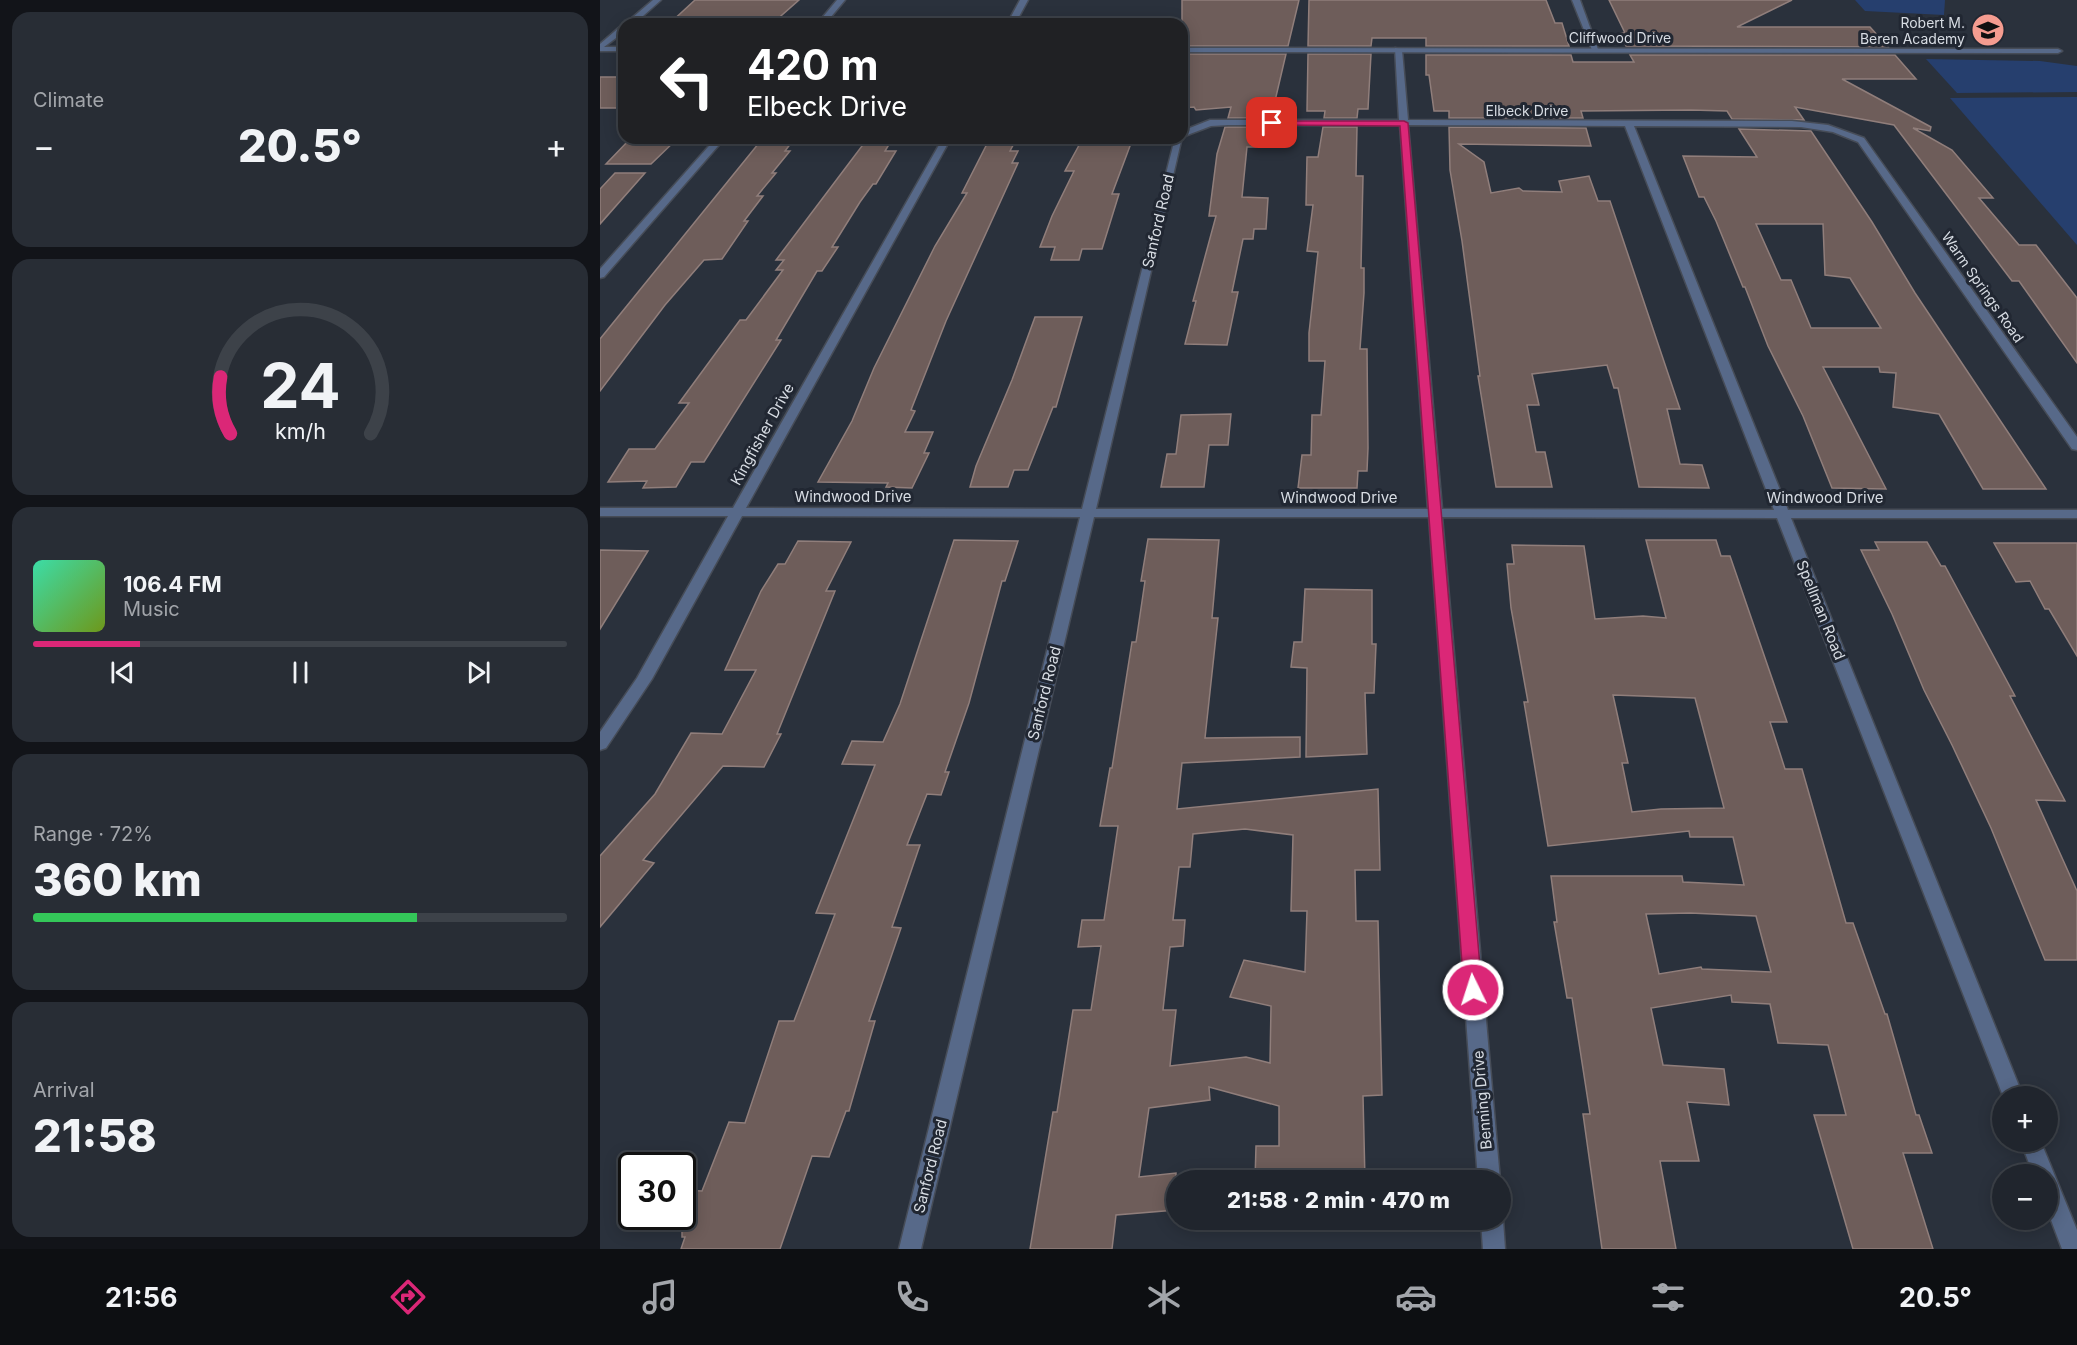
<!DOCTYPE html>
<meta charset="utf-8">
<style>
body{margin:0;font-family:Inter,sans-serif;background:#282d35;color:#f1f3f6;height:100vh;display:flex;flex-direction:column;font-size:22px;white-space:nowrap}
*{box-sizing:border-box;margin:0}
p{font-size:20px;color:#a2a5aa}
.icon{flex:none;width:33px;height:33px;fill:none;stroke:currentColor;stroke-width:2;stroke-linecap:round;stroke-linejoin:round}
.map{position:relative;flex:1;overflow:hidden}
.drawer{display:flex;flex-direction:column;gap:12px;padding:12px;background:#121419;width:600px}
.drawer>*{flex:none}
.banner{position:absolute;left:18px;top:18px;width:570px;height:126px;border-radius:18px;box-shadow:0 3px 15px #0003,0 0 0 2px #3d4249;background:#202124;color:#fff;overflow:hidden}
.controls{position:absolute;left:1392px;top:1086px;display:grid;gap:12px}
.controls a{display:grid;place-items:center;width:66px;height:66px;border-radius:50%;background:#20252d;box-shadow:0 3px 15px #0003,0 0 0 2px #3d4249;font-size:30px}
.speed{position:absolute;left:18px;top:1152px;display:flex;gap:12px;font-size:30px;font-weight:700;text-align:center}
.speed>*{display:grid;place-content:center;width:78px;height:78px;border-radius:50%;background:#20252d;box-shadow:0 3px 15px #0003,0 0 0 2px #3d4249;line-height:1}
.speed .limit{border:3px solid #111;border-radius:9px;background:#fff;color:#111}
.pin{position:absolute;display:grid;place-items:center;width:51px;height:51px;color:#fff;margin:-26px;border-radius:12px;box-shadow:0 3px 9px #0006}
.me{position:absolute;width:66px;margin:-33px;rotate:356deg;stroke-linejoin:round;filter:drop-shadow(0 0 4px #0008)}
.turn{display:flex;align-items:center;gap:21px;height:126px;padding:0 30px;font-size:27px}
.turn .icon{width:78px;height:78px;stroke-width:2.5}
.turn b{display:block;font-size:42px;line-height:51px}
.big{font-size:45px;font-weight:800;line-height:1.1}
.drawer .tile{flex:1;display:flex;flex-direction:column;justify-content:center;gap:9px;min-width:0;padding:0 21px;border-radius:18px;background:#282d35}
.drawer .dial{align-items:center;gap:0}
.dial svg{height:156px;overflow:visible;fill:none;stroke:#3d4249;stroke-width:7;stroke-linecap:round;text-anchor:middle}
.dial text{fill:#f1f3f6;stroke:none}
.song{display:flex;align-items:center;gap:18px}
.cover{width:72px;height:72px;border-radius:9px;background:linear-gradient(135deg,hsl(160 70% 55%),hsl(80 70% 35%))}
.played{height:6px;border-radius:3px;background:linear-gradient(90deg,#db2777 20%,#3d4249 20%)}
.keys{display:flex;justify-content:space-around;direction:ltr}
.heat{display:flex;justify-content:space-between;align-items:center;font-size:33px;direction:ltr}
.charge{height:9px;border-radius:4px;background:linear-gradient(90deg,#34c759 72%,#3d4249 0)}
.trip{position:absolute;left:566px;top:1170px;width:345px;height:60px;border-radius:30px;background:#20252d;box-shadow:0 3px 15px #0003,0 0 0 2px #3d4249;font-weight:800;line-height:60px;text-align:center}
.tabs{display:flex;height:96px;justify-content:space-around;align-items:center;background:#0d0f12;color:#a2a5aa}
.tabs .icon{width:42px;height:42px}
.tabs .active{color:#db2777}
.tabs b{font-size:27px;color:#f1f3f6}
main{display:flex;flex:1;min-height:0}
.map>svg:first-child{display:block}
.green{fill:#263f6e}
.building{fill:#6e5d5a;stroke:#907e7b;stroke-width:1.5;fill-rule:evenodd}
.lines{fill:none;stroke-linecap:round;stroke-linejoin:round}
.minor-casing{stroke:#464c57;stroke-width:3}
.tertiary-casing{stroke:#464c57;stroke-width:3}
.minor{fill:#576989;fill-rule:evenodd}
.tertiary{fill:#576989;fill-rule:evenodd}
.route{fill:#db2777;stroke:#8e194d;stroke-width:1.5}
.labels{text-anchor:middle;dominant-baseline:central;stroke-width:6;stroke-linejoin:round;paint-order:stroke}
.far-poi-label{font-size:14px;fill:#d7dce3;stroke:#212732;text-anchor:end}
.far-street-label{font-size:14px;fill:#d7dce3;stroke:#212732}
.street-label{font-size:15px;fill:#d7dce3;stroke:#212732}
</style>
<main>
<section class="drawer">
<div class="tile"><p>Climate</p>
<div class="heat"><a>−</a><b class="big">20.5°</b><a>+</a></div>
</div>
<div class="tile dial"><svg viewBox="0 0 100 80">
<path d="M14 69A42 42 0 1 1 86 69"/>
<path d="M14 69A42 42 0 0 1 9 40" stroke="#db2777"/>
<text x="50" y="56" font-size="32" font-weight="700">24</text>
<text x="50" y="72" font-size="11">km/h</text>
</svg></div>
<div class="tile">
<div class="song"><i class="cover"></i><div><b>106.4 FM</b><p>Music</p></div></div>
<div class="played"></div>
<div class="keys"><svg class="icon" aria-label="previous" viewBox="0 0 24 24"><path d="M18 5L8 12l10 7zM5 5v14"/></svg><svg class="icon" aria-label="pause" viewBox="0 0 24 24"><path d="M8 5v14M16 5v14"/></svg><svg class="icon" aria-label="next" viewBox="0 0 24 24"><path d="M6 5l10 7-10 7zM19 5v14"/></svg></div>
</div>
<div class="tile"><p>Range · 72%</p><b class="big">360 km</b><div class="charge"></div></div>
<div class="tile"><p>Arrival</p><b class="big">21:58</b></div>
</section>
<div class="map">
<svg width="1477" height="1249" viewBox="0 0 1477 1249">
<rect width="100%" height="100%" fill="#2a313c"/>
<!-- green -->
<g class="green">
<polygon points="1255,0 1345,0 1344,15 1265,11"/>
<polygon points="1326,59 1440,61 1477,66 1477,92 1357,93"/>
<polygon points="1477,97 1477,245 1350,98"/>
</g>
<!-- building -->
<g class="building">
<polygon points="95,0 199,0 174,22 69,24"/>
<polygon points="582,0 699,0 688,46 582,46"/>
<polygon points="709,0 946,0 955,23 962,23 969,46 826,46 826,38 772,38 771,46 708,46"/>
<polygon points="1009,0 1192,0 1137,27 1270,27 1288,47 1026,46 1020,33 1025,33"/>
<polygon points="582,54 686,54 671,118 628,118 631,107 596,110 594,107 582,108"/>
<polygon points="708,54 771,54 768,109 758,109 757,118 724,118 725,111 707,111"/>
<polygon points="826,55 971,55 973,62 1034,62 1030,55 1295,55 1316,79 1242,79 1331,127 1330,131 1313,128 1352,150 1393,198 1379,198 1419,245 1436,245 1477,298 1477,363 1419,281 1412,281 1294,125 1195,107 1204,120 1132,119 1127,111 1091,110 981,111 983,118 849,118 849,111 834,111 829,75 826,75"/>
<polygon points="0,77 24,77 24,102 18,108 0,108"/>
<polygon points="625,127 669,127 665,143 657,143 656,147 647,147 642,197 668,198 666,229 654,229 653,239 643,239 632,292 638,292 627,345 585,344 596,301 593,301 616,216 609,216 617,154"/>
<polygon points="723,127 757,127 756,176 763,176 761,268 764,268 764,293 760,349 767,349 768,448 767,471 758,471 757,488 698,488 702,455 711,455 712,415 721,415 725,361 709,361 709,333 718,252 707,251 713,205 706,205 707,157 718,157"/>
<polygon points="849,127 986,128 991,146 859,144 884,162 891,193 919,188 923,191 962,192 959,181 989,176 998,201 1010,201 1080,409 1067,409 1080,464 1102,465 1109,488 1039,487 1018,388 1014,388 1007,365 932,374 939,405 927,405 936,452 945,452 952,487 896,487 878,376 880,376 862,241 850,170"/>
<path d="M1139,129l72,2 61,91 43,71 131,196h-63l-44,-75 -46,-7 3,-34 -16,-1 -1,-5h-56l63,122 -54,-1 -29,-72 -35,-70 -23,-59h-2l-27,-66 -12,-24h-5l-16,-41 74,1zM1156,224h67l2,51 25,3 31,50h-70l-20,-48h-10z"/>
<polygon points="31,138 78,138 51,164 6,164"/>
<polygon points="163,138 195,138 185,151 190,151 172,173 176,173 157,196 163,196 144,221 148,221 122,259 104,260 65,305 0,391 0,339"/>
<polygon points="268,138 293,138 285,151 296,151 276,184 273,184 260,202 232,247 238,247 222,271 217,271 176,340 181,340 104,462 91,462 76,487 43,488 47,481 8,482 29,449 55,449 89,403 79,403 140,320 146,320 183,270 176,270 184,260 176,260"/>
<polygon points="390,138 417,138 410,151 418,151 412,163 418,163 346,321 311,410 315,411 305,432 333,432 324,453 329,453 312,488 286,487 288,483 218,482 252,421 274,368 335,246 367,193 362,193"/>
<polygon points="483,138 533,138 512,194 519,194 502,249 482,249 479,260 451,260 455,247 440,247 452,216 474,171 465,171"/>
<polygon points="15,173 45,173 0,224 0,189"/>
<polygon points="435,317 482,317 456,407 453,407 428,470 414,470 408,487 370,487 376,466 412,380"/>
<polygon points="631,414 628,445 609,445 604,487 561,487 567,454 576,454 581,415"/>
<path d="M548,539l71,1 -7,78h6l-13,120 95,-1v20l-118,6 -5,46 201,-20 2,81h-25l1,51h22l4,174 -19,1 2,84h-110l1,-34h23v-40l-70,-19 1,13 -61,8 -10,69 37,-4v37l-60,5 -4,34h-82l23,-137h4l16,-102h18l10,-64 -23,1 4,-27h22l14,-94h-18l10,-58h2l20,-126h4l9,-61h-4zM645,829l48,6 -2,76h16l-2,61 -61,-12 -14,37 41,9 -1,57 -24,-6 -76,9 6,-56h-13l7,-63 13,-1 2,-26h-12l6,-53h11l3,-33z"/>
<polygon points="354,540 418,541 405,581 402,581 369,703 345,772 349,772 341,795 327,794 307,845 320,845 292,927 301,928 269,1021 275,1021 249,1111 246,1111 229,1157 212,1156 180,1249 81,1249 85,1237 82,1237 82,1190 102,1191 129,1122 145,1123 179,1021 194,1021 235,914 216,913 275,765 242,764 252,741 283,742 300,704"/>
<path d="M1046,540h70l5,16h9l57,166h-17l15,47h17l44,154h7l32,91h2l29,101h3l13,38h-29l30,96h-80l-39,-134h32l-18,-70 -50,-2 -8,-39 -38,-2 -1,-7 -80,13 12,57 61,4 5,36 -42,-3 12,59h-39l16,88h-74l-19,-135h7l-18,-116h-5l-13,-76h3l-6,-46h131l1,6 61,3 -11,-48h-43l-1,-6 -141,15 -24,-144h4l-17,-94 -4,-44h7l-2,-19 72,1 11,73 48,-3 23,2zM1013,695l82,3 29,110 -63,1 -29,3 -10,-49h6zM1090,913l66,3 15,56 -69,-3 -1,-2 -42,7 -13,-60z"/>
<polygon points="198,541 251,542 226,591 235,591 177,734 181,734 164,767 123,766 43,860 54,863 0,927 0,856 55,794 91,733 122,734 156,670 125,670 161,591 178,564 185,564"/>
<polygon points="1275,542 1327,542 1341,566 1345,566 1415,696 1410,696 1465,801 1436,800 1477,891 1477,960 1445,960 1391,828 1352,745 1324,690 1292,614 1261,550 1279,550"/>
<polygon points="1394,543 1477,543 1477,656 1449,609 1445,609 1430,581 1416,582"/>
<polygon points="0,550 48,551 0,629"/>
<polygon points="705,589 772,590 772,644 776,644 774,693 765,693 767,754 706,757 707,668 691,667 694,642 702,642"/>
</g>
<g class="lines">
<!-- minor casing -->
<g class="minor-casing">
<g id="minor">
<polygon points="53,0 61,0 34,24 25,24"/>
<polygon points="237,0 245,0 225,24 217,24"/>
<polygon points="420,0 428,0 415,24 407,24"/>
<polygon points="972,0 980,0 999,52 992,50"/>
<polygon points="21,26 24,26 24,32 0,50 0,44"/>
<path d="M795,48l7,2 6,70 384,1 36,4 36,13 213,299v13l-5,-1 -214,-307 -25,-10 -32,-5 -167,-1 154,384h289v8h-286l232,578h-20l-226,-578 -335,-1 58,663h-22l-49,-663h-335l-173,732h-22l181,-732 -338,-1 -90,163 -46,69 -6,2v-18l37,-54 91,-162h-128v-8h133l210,-370h8l-205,370 336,1 93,-371h7v-7l28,-11h189zM628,125h172l28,384h-332l86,-372 29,-11zM808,125l217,1 149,384 -332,-1z"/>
<polygon points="116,138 125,138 4,277 0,278 0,269"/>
<polygon points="1421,1142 1441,1142 1477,1230 1477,1249 1462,1249 1448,1212 1448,1174 1433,1174"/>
<polygon points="900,1213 903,1220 905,1249 883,1249 881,1220 900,1220"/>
</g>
</g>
<!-- tertiary casing -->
<g class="tertiary-casing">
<g id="tertiary">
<rect x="0" y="47" width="24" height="4"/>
<polygon points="582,48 1458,49 1462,51 1458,53 582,52"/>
</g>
</g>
<!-- minor -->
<use href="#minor" class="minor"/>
<!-- tertiary -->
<use href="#tertiary" class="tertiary"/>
</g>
<!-- route -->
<polygon class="route" points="669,121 804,121 808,123 882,990 880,995 873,997 867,995 864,990 800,126 672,125 668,123"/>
<!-- icons -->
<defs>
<g id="school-disc" transform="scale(1.725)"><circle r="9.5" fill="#f59c90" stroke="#212732"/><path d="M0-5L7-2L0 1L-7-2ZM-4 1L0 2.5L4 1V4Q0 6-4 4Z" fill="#111"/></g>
</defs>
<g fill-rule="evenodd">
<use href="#school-disc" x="1388" y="30"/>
</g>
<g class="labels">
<!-- far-poi labels -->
<g class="far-poi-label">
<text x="1365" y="22">Robert M.<tspan x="1365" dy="16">Beren Academy</tspan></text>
</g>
<!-- far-street labels -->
<g class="far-street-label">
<text x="1020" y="37">Cliffwood Drive</text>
<text x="927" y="110">Elbeck Drive</text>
<text transform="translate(1383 287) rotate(55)">Warm Springs Road</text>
</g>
<!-- street labels -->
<g class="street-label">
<text transform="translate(558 221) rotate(-77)">Sanford Road</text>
<text transform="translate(162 434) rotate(-61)">Kingfisher Drive</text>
<text x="253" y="496">Windwood Drive</text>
<text x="739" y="497">Windwood Drive</text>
<text x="1225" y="497">Windwood Drive</text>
<text transform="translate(1221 610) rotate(68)">Spellman Road</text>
<text transform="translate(444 693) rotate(-76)">Sanford Road</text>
<text transform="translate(882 1100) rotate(-95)">Benning Drive</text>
<text transform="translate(330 1166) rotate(-76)">Sanford Road</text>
</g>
</g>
</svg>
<div class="controls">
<a>+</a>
<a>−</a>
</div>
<div class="speed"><div class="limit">30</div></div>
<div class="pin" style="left:672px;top:123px;background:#d93025"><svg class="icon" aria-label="arrive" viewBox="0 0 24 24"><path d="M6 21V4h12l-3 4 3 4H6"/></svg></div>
<svg class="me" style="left:873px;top:990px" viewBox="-20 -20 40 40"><circle r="17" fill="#db2777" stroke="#fff" stroke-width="3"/><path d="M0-11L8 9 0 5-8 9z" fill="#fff"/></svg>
<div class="trip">21:58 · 2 min · 470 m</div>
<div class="banner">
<div class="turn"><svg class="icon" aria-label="left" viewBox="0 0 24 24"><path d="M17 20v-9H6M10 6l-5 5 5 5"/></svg><div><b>420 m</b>Elbeck Drive</div></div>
</div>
</div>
</main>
<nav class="tabs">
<b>21:56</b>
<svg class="icon active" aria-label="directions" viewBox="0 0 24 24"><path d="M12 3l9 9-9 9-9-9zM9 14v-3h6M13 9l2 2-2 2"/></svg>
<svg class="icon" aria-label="music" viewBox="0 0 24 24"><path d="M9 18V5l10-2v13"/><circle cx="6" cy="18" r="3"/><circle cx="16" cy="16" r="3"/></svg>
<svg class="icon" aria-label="phone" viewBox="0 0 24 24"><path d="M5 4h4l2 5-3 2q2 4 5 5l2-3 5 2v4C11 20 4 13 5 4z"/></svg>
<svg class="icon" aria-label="climate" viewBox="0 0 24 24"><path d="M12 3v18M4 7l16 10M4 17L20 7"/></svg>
<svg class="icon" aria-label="car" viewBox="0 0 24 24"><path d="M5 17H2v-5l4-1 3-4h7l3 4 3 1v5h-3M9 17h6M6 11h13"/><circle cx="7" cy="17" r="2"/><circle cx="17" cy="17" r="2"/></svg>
<svg class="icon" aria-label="filters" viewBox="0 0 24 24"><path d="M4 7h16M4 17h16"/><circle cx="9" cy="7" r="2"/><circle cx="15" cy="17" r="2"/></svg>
<b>20.5°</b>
</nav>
